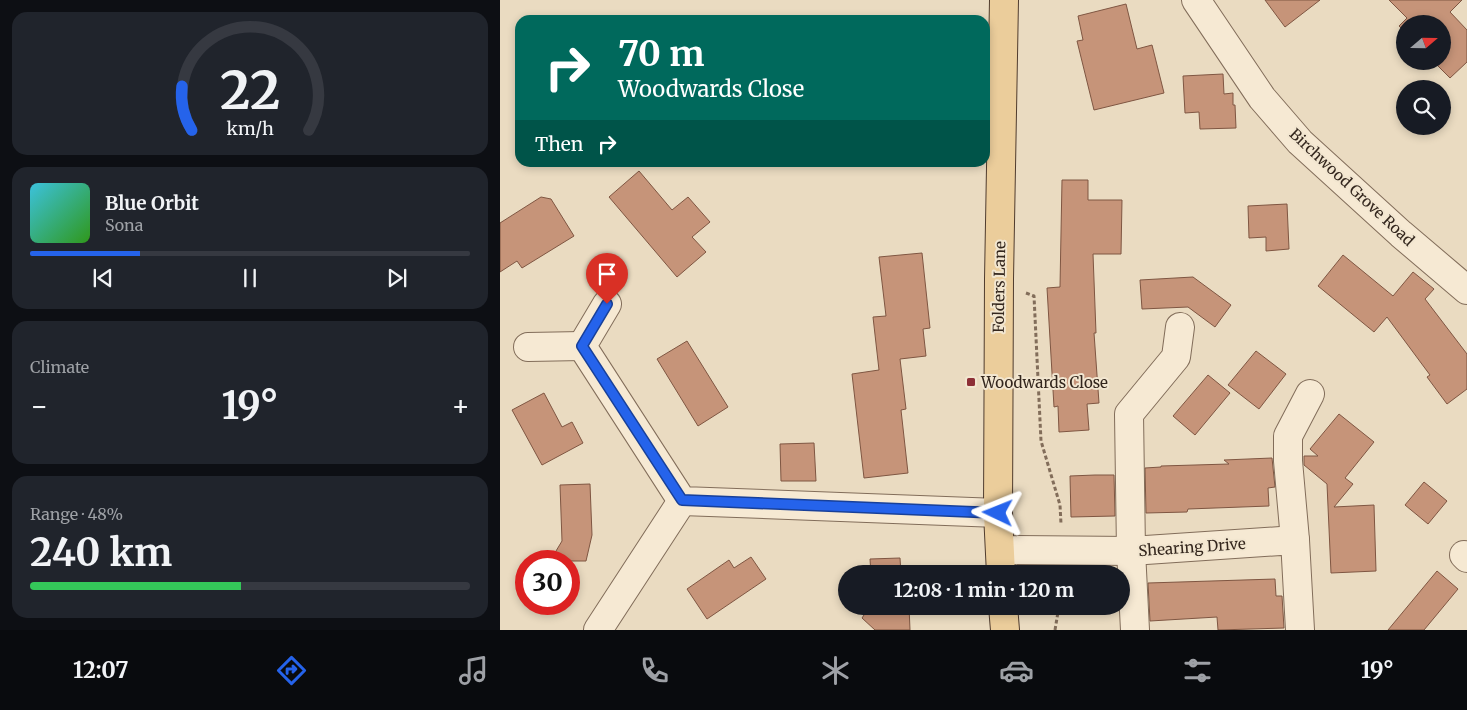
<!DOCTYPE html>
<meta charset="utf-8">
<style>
body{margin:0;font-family:Merriweather,serif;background:#20242c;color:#f1f3f6;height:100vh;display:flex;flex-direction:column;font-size:19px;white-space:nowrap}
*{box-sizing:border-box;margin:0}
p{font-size:16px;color:#9ea1a6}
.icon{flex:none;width:28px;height:28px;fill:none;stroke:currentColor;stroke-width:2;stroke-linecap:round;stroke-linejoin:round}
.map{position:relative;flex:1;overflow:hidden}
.panel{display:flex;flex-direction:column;gap:12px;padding:12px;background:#0d0f14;width:500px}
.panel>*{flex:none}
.hud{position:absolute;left:15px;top:15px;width:475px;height:152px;border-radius:15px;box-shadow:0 2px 8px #0003;background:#00695c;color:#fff;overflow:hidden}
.needle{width:32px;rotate:70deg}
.tools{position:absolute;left:896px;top:15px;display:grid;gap:10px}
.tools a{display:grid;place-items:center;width:55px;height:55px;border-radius:50%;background:#171b24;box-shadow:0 2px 8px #0003;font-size:25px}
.speed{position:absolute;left:15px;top:550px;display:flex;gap:10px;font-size:25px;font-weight:700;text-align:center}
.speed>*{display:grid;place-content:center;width:65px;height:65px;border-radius:50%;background:#171b24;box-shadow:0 2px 8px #0003;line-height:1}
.speed .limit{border:8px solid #d22;background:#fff;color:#111}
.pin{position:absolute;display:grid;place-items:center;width:42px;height:42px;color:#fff;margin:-51px -21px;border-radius:50% 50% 50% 0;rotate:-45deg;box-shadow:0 0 5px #0007}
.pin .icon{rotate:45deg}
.me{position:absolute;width:55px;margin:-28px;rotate:272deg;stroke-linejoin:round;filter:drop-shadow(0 0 4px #0008)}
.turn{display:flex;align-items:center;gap:18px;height:105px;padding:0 20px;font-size:22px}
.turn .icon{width:65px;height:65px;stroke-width:2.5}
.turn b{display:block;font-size:35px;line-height:42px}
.then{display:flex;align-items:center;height:48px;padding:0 20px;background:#0003;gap:10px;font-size:19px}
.big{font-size:38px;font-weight:700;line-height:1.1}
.panel .card{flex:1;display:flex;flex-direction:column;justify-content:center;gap:8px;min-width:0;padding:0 18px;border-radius:15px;background:#20242c}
.panel .dial{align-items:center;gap:0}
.dial svg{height:130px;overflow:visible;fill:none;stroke:#363941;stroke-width:7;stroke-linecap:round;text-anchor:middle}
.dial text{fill:#f1f3f6;stroke:none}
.song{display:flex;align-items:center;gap:15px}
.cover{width:60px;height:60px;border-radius:8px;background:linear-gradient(135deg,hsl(190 70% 55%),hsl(110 70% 35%))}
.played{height:5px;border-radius:2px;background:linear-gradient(90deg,#2563eb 25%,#363941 25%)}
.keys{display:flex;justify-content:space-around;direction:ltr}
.heat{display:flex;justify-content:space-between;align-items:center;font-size:28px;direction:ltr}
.charge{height:8px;border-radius:4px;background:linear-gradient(90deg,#34c759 48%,#363941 0)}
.trip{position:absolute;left:338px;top:565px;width:292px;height:50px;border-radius:25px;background:#171b24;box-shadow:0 2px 8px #0003;font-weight:700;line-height:50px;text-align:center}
.menu{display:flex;height:80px;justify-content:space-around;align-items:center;background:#090b0e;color:#9ea1a6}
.menu .icon{width:35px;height:35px}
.menu .active{color:#2563eb}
.menu b{font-size:22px;color:#f1f3f6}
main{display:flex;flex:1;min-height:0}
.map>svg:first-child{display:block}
.building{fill:#c69479;stroke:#7f5642}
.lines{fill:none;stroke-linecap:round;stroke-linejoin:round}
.minor-casing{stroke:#826d5a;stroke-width:30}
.major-casing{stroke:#503c2e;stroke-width:30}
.path{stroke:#826d5a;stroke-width:3;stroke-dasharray:4 2.5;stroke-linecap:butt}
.minor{stroke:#f6e9d3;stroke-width:28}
.major{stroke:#ebcd9b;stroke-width:28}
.route-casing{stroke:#184099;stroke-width:12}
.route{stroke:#2563eb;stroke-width:9}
.poi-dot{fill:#8d2f36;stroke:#f2e6d0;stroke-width:2}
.labels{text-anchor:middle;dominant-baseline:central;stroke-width:4;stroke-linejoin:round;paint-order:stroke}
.street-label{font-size:15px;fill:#33261d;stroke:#f2e6d0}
.poi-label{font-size:15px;fill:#33261d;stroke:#f2e6d0;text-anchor:start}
</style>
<main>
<section class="panel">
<div class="card dial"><svg viewBox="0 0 100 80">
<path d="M14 69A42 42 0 1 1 86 69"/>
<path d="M14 69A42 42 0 0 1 8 42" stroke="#2563eb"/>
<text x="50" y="56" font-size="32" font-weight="700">22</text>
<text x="50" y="72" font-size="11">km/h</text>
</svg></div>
<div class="card">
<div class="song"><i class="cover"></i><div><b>Blue Orbit</b><p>Sona</p></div></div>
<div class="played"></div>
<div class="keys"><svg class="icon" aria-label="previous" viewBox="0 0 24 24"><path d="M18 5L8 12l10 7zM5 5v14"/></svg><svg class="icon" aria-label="pause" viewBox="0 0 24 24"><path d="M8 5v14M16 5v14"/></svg><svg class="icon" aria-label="next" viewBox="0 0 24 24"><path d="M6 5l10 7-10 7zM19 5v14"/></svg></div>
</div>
<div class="card"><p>Climate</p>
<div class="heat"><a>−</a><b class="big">19°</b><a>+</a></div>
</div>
<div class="card"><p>Range · 48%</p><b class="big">240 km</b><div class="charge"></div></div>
</section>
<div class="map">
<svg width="967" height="630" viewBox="0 0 967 630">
<rect width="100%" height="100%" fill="#eadbc1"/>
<!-- building -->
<g class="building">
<polygon points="765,0 820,0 785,27"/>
<polygon points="889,0 962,0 950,12 967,30 967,62 950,78 933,61 942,61 942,24 905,24 905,32 899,26 907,18"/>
<polygon points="626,4 637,49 652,45 664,93 594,110 577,41 583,40 578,16"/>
<polygon points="723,74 724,94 733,93 733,105 735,105 736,128 700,129 699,112 685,113 683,76"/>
<polygon points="139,171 172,210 188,197 210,222 192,237 206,252 177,277 109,197"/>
<polygon points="562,180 588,180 588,200 622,200 621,254 593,254 596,333 594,333 599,403 587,404 589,430 559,432 558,406 554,407 547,288 560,287"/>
<polygon points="41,197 51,199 74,236 22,268 17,261 0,272 0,223"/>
<polygon points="787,204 789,249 766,251 766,237 749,238 748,206"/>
<polygon points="422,253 430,328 423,329 426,356 400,359 406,409 401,410 408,473 364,478 352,374 379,370 373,317 386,316 379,257"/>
<polygon points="843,255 893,296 913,272 934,289 925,299 967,354 967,389 947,404 927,377 930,375 887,317 874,332 818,286"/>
<polygon points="693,277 731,305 715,327 688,307 642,309 640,280"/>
<polygon points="187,341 228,407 198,426 157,359"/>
<polygon points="756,351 786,374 759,409 728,385"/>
<polygon points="708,375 730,393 695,435 673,416"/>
<polygon points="44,393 62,427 72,422 83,443 42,465 12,410"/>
<polygon points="839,414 874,442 845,478 853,484 834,507 874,505 876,571 831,573 827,484 804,465 804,456 818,456 810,449"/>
<polygon points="314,443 316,481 281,481 280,444"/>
<polygon points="772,458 775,487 768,488 769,506 688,509 687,512 646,513 645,468 661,467 661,466 729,464 724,460"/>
<polygon points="595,475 614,475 615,516 571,517 570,476"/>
<polygon points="924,482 947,501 928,524 905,505"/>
<polygon points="90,484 92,535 86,561 50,561 62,541 60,485"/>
<polygon points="251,557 266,579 207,619 187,589 229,560 234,568"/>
<polygon points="400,558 401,574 371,574 370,559"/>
<polygon points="937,571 958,589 924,630 888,630"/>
<polygon points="775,579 776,596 782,596 784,628 718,630 717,617 650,621 648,583"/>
<polygon points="370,606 409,606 410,630 375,630 362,618"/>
</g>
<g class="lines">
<!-- minor casing -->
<g class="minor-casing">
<g id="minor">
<polyline points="696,0 762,98 800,142 901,234 967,290"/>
<polyline points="107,304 82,346 182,501 498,513"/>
<polyline points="28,347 82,346"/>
<polyline points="795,540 788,461 788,436 810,394"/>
<polyline points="500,550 631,551 795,540 800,630"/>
<polyline points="964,555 967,558"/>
<polyline points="98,630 182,501"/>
<polyline points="635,630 631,551 629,414 676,357 680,327"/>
</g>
</g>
<!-- major casing -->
<g class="major-casing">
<g id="major">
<polyline points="501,574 498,513 499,279 504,0"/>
<polyline points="503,606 505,630"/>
</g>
</g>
<!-- path -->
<g class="path">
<polyline points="526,293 534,296 541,441 560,505 561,524"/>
<polyline points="555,630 559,606"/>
</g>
<!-- minor -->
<use href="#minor" class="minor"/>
<!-- major -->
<use href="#major" class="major"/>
</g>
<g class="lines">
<!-- route casing -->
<g class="route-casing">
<polyline id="route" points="107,304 82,346 182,500 498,513"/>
</g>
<!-- route -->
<use href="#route" class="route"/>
</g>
<!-- markers -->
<rect class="poi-dot" x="466" y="377" width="10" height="10" rx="2.5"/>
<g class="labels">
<!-- street labels -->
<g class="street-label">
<text transform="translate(852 187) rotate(43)">Birchwood Grove Road</text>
<text transform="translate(499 287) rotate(-89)">Folders Lane</text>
<text transform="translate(692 547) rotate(-4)">Shearing Drive</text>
</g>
<!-- poi labels -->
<g class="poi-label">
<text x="481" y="382">Woodwards Close</text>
</g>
</g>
</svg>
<div class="tools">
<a><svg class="needle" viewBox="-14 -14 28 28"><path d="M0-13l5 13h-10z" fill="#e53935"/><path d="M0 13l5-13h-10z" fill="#9ea1a6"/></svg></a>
<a><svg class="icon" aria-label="search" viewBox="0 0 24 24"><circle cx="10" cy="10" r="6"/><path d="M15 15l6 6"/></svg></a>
</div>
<div class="speed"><div class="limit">30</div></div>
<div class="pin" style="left:107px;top:304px;background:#d93025"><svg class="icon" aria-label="arrive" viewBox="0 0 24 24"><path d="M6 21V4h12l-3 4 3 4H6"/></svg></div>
<svg class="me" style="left:498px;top:513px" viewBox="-20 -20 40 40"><path d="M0-17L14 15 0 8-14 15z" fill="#2563eb" stroke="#fff" stroke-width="4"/></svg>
<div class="trip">12:08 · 1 min · 120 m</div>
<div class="hud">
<div class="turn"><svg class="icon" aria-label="right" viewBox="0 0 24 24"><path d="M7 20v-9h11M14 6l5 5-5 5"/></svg><div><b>70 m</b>Woodwards Close</div></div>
<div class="then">Then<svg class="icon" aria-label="right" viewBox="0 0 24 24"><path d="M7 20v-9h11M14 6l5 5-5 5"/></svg></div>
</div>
</div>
</main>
<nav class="menu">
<b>12:07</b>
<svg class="icon active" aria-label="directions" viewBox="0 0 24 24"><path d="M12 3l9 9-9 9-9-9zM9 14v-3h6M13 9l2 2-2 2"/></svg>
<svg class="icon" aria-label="music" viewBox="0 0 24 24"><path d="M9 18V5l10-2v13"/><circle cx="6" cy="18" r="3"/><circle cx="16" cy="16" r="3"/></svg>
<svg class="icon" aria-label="phone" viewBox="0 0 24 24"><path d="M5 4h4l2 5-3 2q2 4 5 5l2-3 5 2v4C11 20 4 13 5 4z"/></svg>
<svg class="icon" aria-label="climate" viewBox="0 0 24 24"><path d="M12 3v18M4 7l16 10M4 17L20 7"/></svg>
<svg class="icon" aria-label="car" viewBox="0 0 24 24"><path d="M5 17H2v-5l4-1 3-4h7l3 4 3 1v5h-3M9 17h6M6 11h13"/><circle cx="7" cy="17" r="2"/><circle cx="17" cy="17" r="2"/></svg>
<svg class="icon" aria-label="filters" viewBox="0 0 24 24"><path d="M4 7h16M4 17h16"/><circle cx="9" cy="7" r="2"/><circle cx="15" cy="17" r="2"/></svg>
<b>19°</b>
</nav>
